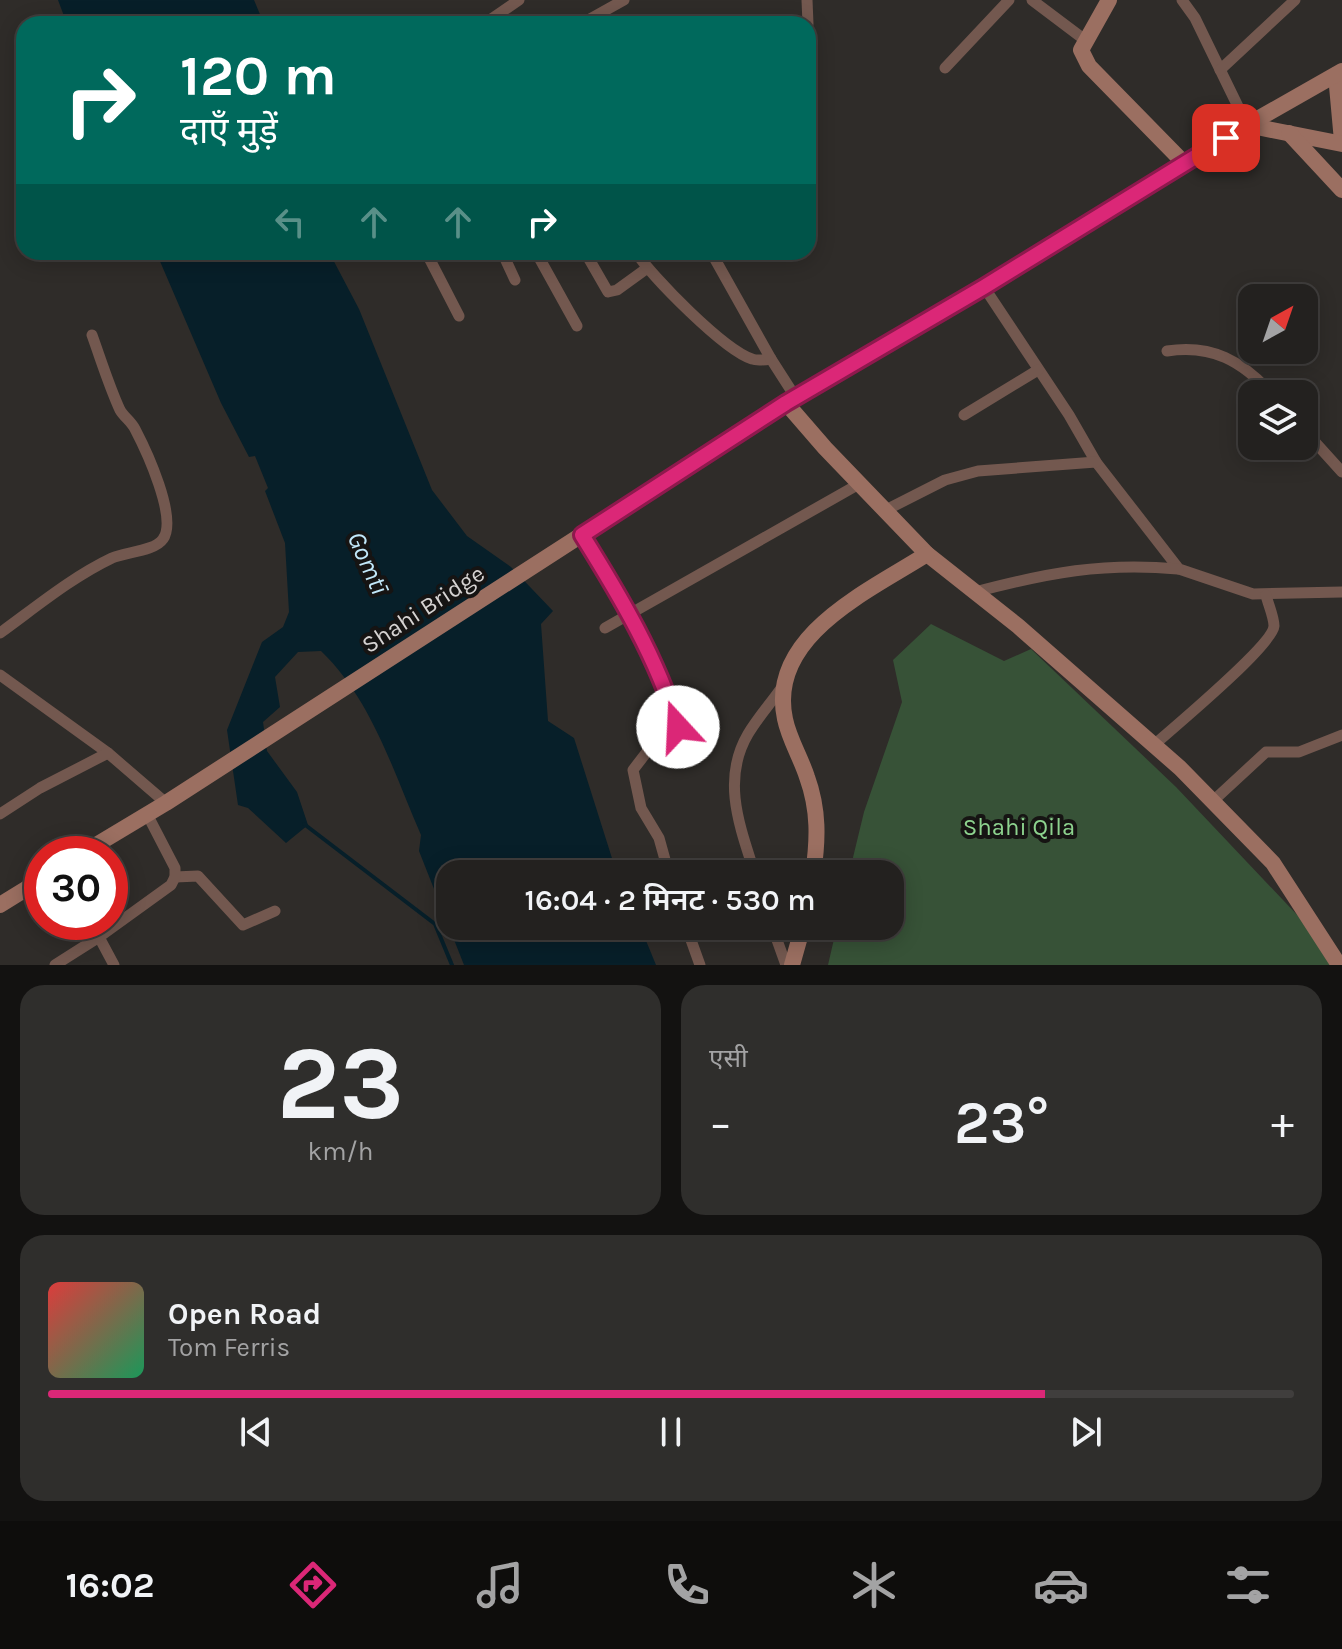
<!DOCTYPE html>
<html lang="hi">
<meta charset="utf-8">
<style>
body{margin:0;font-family:Karla,"Noto Sans Devanagari",sans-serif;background:#2f2e2c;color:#f1f3f6;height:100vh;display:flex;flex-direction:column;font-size:30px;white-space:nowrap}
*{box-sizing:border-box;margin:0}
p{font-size:26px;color:#a3a3a4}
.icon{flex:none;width:44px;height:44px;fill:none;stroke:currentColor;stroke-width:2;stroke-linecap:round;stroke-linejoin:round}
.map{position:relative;height:965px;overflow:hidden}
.side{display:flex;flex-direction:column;gap:20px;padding:20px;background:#131211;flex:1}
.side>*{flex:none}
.hud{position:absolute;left:16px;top:16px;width:800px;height:244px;border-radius:24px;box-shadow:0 4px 20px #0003,0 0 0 2px #403e3d;background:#00695c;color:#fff;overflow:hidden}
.needle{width:52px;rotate:40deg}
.buttons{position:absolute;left:1238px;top:284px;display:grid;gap:16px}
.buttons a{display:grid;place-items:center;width:80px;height:80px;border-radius:16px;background:#23211f;box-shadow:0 4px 20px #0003,0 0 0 2px #403e3d;font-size:40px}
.speed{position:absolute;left:24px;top:836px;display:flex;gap:16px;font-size:40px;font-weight:700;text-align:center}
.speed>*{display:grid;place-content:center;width:104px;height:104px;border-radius:50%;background:#23211f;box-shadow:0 4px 20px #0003,0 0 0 2px #403e3d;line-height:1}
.speed .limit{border:12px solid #d22;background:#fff;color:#111}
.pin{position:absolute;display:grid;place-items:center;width:68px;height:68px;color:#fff;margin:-34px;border-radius:16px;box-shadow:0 4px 12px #0006}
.me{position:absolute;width:88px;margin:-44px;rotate:340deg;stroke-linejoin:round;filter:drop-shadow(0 0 6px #0008)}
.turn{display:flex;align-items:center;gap:28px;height:168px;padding:0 32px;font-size:36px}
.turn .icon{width:104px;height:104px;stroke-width:2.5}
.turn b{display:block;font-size:56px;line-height:68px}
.lanes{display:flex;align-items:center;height:76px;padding:0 32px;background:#0003;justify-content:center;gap:40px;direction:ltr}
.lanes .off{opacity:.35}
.big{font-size:60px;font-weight:600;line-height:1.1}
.side .widget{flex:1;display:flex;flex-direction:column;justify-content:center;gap:12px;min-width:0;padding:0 28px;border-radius:24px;background:#2f2e2c}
.side .dial{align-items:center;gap:0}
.dial b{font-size:104px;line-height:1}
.song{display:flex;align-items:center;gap:24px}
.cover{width:96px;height:96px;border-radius:12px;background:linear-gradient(135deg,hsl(0 70% 55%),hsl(150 70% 35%))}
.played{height:8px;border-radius:4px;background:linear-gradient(90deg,#db2777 80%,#403e3d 80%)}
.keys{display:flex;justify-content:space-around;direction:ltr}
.heat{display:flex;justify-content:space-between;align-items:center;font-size:44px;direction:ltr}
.side .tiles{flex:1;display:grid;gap:20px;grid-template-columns:1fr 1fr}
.widget:last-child{grid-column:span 2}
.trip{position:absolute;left:436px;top:860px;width:468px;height:80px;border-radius:24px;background:#23211f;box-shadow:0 4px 20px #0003,0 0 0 2px #403e3d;font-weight:600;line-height:80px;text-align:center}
.dock{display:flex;height:128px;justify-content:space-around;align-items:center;background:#0e0d0c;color:#a3a3a4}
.dock .icon{width:56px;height:56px}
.dock .active{color:#db2777}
.dock b{font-size:36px;color:#f1f3f6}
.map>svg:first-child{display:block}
.green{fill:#375237}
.water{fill:#071f29}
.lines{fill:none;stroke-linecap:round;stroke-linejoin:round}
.stream{stroke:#071f29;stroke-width:4}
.street{stroke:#73584f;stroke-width:11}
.secondary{stroke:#9b6f61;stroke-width:16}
.route-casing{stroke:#8e194d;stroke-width:20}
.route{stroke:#db2777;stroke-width:14}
.labels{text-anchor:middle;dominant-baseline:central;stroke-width:8;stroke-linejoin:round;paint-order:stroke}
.street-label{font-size:24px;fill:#d6d3d2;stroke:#161413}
.park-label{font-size:24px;fill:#8dd28e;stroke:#161413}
.water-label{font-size:26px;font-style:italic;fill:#c2e8fa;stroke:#161413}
</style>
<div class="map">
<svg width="1342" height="965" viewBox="0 0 1342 965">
<rect width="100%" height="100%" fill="#2f2c29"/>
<!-- green -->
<polygon class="green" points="931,624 1004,661 1031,649 1176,787 1301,919 1330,965 828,965 837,926 890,926 890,874 849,874 864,812 902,702 893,660"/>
<!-- water -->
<g class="water">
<polygon points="58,0 254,0 264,24 67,24"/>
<path d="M156,252h173l30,57 73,181 35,46 44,31 42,44 -12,13 7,97 26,17 43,136h-167v52h190l16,39h-192l-45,-114 2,-16c-28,-64 -49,-135 -100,-184l-23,1 -23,25 5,30 -17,15 4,29 30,41 11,33 -22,18 -38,-35 -10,-3 -11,-75 35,-88 21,-15 6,-15 -4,-69 -20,-52 3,-3 -13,-32 -6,1 -28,-54z"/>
</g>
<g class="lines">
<!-- stream -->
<polyline class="stream" points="304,824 435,924 452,965"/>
<!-- street -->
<g class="street">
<polyline points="807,0 808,24"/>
<polyline points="1032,0 1085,40"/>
<polyline points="1182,0 1195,18 1247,125"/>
<polyline points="484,24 519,0"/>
<polyline points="581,24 624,0"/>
<polyline points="808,36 808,56"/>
<polyline points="945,68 1009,0"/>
<polyline points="1220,70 1295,0"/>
<polyline points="426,252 459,316"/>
<polyline points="502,252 515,280"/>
<polyline points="536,252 577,326"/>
<polyline points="585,252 608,292 617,290 646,269"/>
<path d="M636,252c16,25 88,98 116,107 5,2 12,1 19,0"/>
<polyline points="711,252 771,359 796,398"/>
<polyline points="984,287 1069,415 1096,462 1179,569 1253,594 1342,592"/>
<path d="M1167,351c45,-7 75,10 105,43"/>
<polyline points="964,415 1038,370"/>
<polyline points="1304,430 1342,472"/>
<polyline points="884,511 945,480 978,471 1096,462"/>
<polyline points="582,535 631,613 678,727 656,740 633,770 641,808 659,838 669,874"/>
<path d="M975,592c72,-19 128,-30 203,-23"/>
<polyline points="605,628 859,484"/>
<path d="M0,633c36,-26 72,-56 112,-75 14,-6 43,-7 51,-19 15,-21 -17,-89 -28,-110 -4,-8 -11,-12 -15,-19 -11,-24 -19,-50 -28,-75"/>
<polyline points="0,675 108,753 166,803"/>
<path d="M1154,745c19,-17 119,-100 120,-119 0,-9 -6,-22 -8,-31"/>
<polyline points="1213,801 1266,752 1299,752 1342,735"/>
<polyline points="0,814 40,788 108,753"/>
<path d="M755,874c-15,-47 -34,-94 -7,-140 10,-17 23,-31 34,-47"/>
<polyline points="175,877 198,876 243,925 275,911"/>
<polyline points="686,926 700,965"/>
<polyline points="772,926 786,965"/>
<polyline points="99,937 114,965"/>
<polyline points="55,965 99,937 171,885 175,877 175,868 147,814"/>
</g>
<!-- secondary -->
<g class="secondary">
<polyline points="1109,0 1081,50 1089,66 1185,164"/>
<polyline points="1336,75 1342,141"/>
<polyline points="1247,125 1342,144"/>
<polyline points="1289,133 1342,190"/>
<polyline points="786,403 825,448 927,554 1018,626 1180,768 1273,863 1339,965"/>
<polyline points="81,854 166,803 786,403 984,287 1247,125 1342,71"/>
<path d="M813,874c5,-34 6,-64 -6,-97 -6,-19 -18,-38 -22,-58 -18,-83 84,-128 142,-165"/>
<polyline points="0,905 42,879"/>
<polyline points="792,965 803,926"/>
</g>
</g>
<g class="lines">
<!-- route casing -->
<g class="route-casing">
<path id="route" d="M678,727c-21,-69 -58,-131 -96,-192l204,-132 198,-116 242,-149"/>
</g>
<!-- route -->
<use href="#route" class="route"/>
</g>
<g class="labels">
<!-- street labels -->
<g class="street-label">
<text transform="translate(423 609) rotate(-33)">Shahi Bridge</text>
</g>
<!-- park labels -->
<g class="park-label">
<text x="1019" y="827">Shahi Qila</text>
</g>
<!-- water labels -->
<g class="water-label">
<text transform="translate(368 563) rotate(66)">Gomtī</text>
</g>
</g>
</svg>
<div class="buttons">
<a><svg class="needle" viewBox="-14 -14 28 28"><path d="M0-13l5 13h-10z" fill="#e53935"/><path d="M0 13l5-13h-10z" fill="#a3a3a4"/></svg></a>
<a><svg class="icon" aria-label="layers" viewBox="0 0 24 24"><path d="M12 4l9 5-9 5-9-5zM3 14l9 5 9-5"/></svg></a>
</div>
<div class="speed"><div class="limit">30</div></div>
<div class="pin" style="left:1226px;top:138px;background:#d93025"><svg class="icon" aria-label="arrive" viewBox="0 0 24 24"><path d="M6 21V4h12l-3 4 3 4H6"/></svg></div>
<svg class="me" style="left:678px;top:727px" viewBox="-20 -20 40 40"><circle r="19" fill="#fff"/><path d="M0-13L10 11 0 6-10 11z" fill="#db2777"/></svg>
<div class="trip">16:04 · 2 मिनट · 530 m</div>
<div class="hud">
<div class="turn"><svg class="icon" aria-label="right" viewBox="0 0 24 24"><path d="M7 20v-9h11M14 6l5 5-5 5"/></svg><div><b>120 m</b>दाएँ मुड़ें</div></div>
<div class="lanes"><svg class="icon off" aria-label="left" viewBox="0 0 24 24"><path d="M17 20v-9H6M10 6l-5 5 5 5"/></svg><svg class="icon off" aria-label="ahead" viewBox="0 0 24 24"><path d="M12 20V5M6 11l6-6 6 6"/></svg><svg class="icon off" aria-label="ahead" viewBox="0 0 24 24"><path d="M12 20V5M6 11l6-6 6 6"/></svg><svg class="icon" aria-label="right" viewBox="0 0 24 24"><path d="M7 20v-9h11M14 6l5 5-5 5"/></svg></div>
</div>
</div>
<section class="side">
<div class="tiles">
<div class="widget dial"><b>23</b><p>km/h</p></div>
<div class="widget"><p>एसी</p>
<div class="heat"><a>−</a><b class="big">23°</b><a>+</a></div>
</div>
<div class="widget">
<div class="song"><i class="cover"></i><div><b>Open Road</b><p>Tom Ferris</p></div></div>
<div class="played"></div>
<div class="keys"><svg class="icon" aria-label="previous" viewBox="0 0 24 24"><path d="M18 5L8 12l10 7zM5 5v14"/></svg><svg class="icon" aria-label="pause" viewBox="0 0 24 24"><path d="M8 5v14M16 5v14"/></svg><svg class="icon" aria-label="next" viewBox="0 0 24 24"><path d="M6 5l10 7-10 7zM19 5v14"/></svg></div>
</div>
</div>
</section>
<nav class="dock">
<b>16:02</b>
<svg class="icon active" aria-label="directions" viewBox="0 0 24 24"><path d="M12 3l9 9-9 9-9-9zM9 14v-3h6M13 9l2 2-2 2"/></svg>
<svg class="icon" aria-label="music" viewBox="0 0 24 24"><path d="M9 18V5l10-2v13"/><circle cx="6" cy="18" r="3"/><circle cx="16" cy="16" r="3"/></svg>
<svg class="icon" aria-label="phone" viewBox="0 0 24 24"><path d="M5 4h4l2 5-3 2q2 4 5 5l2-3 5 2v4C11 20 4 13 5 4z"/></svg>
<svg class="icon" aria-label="climate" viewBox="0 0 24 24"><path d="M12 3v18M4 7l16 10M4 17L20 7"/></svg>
<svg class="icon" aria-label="car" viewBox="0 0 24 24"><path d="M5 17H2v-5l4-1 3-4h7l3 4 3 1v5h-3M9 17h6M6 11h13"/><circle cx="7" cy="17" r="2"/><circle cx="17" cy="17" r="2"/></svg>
<svg class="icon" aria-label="filters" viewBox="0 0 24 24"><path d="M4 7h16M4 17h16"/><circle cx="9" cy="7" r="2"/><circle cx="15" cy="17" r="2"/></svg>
</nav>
